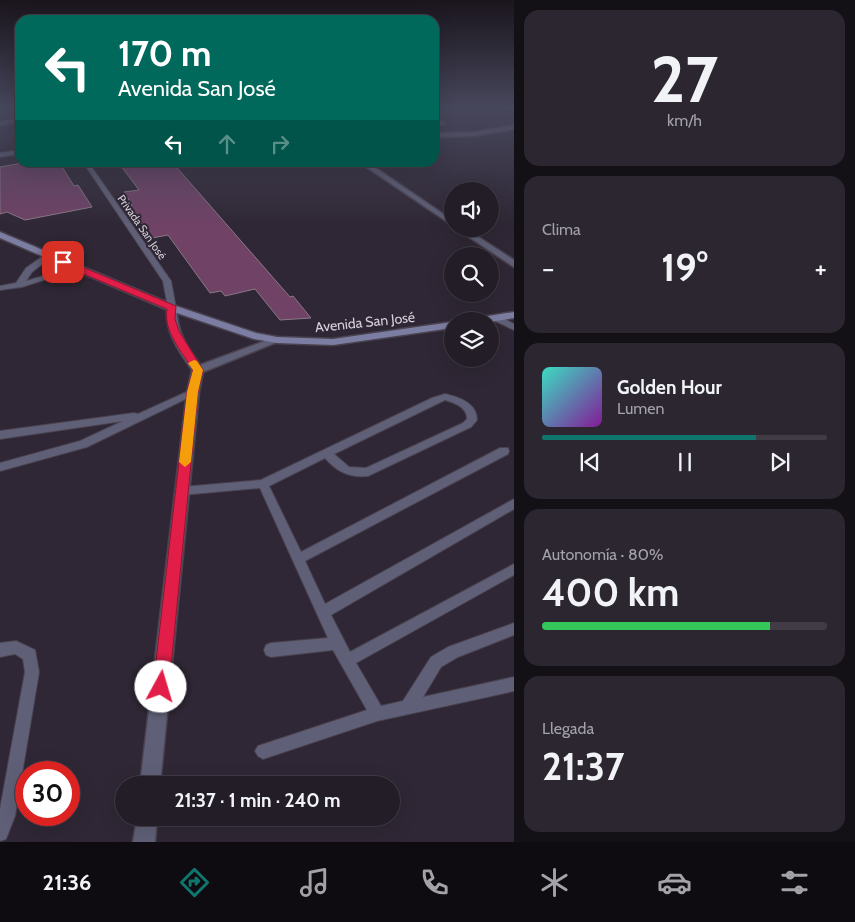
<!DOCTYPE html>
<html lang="es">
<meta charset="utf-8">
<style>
body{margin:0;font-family:Cabin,sans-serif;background:#2b2630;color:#f1f3f6;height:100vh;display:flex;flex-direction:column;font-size:19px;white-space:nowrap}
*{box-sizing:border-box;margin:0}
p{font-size:16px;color:#a3a2a8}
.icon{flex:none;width:28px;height:28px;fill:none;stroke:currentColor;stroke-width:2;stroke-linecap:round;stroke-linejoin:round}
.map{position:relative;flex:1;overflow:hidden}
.drawer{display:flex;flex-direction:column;gap:10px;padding:10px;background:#131016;width:341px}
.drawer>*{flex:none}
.hud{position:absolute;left:15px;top:15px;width:424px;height:152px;border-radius:15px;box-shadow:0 5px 20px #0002,0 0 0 1px #403b45;background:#00695c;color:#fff;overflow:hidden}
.fabs{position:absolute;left:444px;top:182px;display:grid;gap:10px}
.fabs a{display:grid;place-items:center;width:55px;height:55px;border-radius:50%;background:#231d28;box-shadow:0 5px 20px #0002,0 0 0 1px #403b45;font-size:25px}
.speed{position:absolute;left:15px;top:761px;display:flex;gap:10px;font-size:25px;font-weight:700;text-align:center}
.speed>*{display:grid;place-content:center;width:65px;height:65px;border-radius:50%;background:#231d28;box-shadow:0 5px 20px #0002,0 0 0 1px #403b45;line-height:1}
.speed .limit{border:8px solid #d22;background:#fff;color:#111}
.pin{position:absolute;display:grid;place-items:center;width:42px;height:42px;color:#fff;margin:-21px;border-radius:10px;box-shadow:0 2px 8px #0006}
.me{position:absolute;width:55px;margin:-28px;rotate:6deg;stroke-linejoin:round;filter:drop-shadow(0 0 4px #0008)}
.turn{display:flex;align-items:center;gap:18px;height:105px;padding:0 20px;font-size:22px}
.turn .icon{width:65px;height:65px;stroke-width:2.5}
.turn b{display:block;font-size:35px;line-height:42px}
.lanes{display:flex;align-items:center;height:48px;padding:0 20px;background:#0003;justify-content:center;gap:25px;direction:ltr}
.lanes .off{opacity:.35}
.big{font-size:38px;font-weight:700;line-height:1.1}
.drawer .widget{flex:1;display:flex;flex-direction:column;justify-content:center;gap:8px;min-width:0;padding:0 18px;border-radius:15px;background:#2b2630}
.drawer .dial{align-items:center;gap:0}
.dial b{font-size:65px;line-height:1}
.song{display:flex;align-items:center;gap:15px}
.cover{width:60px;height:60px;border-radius:8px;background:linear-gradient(135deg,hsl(170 70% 55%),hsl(290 70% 35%))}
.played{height:5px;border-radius:2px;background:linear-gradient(90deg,#0f766e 75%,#403b45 75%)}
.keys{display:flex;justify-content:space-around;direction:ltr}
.heat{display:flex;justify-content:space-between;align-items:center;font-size:28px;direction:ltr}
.charge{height:8px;border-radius:4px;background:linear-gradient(90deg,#34c759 80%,#403b45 0)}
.trip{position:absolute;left:115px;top:776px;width:285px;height:50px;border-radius:25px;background:#231d28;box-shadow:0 5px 20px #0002,0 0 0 1px #403b45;font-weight:700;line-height:50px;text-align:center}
.tab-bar{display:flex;height:80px;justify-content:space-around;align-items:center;background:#0e0c10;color:#a3a2a8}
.tab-bar .icon{width:35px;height:35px}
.tab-bar .selected{color:#0f766e}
.tab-bar b{font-size:22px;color:#f1f3f6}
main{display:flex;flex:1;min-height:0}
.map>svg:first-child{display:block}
.building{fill:#6f4266;stroke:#897985}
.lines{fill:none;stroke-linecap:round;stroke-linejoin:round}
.lane-casing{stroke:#4a424f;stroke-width:2}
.street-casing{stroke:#4a424f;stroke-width:3}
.secondary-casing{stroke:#4a424f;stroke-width:3}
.lane{fill:#5f6077;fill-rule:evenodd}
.street{fill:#5f6077;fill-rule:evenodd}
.secondary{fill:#7b7da2;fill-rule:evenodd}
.route{fill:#e11d48;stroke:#92132f}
.slow{fill:#f59e0b}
.labels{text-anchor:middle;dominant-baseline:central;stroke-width:4;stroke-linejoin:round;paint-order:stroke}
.far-street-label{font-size:11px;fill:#d5d0d9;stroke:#2f2735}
.street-label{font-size:14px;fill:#d5d0d9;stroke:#2f2735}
</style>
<main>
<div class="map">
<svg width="514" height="842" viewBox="0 0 514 842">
<rect width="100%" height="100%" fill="#2f2735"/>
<!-- building -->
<g class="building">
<polygon points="28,162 59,162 74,186 78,185 92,207 25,220 7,212 0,214 0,167"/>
<polygon points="118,162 172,162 290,297 293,296 311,318 280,320 255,289 225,296 221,291 210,293 168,235 152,238 129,206 132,205 124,192 139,190"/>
</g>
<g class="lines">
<!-- lane casing -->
<g class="lane-casing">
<g id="lane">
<polygon points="20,118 20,120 0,126 0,122"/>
<polygon points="20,150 20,154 0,157 0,153"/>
<polygon points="83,162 88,162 171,281 176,308 175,310 169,310 168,308 163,281"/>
<polygon points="46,254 53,256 32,272 26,281 77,266 81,268 22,287 0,290 0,286 16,283 26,268"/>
<polygon points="493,316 499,316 514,324 514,330 493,320"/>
<polygon points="193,389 196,390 198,392 196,394 87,447 0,471 0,463 80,441 123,421 0,439 0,431 134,413 138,414"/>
<path d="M445,394c14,3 32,9 32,26l-6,7 -103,49c-18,2 -31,-4 -43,-18l-56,28 32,66 199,-104h8l1,3 -1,3 -203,107 20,43 189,-105v10l-183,106 19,37 164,-88v11l-158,88 25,43 22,-5 28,-44 17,-10 66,-24v12l-56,22 -17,10 -18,30 91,-20v14l-137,30 -114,38 -5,-3 -3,-5 3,-5 109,-36 -34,-60 -62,7 -5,-2 -2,-5 2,-5 5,-2 57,-5 -68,-150 -78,7 -4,-1 -2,-3 2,-3 4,-1 79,-7 171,-82zM445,400c10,3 22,7 22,19l-4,4 -97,45 -17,-1 -15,-13z"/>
<polygon points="16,641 35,650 39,672 15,816 6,839 0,841 0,809 25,672 23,659 15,654 0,657 0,643"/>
</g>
</g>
<!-- street casing -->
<g class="street-casing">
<g id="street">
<polygon points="443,121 445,124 434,127 434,123"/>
<polygon points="514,125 514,129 475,136 434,137 434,133 475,132"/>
<polygon points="359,162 367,162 452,220 452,225"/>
<polygon points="457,229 466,229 514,260 514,267"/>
<path d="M172,305l5,3c-1,23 10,39 23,57l73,-27 4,-1 5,3 -79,32 -4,20 -39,393h-20l47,-393 5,-22c-13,-19 -27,-37 -25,-62z"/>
<polygon points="137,818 157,818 155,842 133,842"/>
</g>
</g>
<!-- secondary casing -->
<g class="secondary-casing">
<g id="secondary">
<polygon points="0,232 176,306 256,333 277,337 333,339 452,322 452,328 333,345 277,343 254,339 168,310 0,238"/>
<polygon points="514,312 514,318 490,322 470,321 475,318"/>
</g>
</g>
<!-- lane -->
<use href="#lane" class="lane"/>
<!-- street -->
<use href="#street" class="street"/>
<!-- secondary -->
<use href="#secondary" class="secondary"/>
</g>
<!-- sky -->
<linearGradient id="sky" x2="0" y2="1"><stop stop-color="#1a151d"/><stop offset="0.48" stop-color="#47475c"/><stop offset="1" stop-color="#47475c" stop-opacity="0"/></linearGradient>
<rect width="514" height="225" fill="url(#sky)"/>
<!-- route -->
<path class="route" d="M63,259l113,47 -1,13 4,12 24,39 -5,22 -29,295 -2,6 -6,2 -6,-2 -2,-6 34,-295 6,-22c-11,-18 -30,-39 -26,-61l-107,-45 -1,-2z"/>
<!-- slow -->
<polygon class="slow" points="194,360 197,361 203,370 198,392 191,462 185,467 179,462 187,392 193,370 188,363"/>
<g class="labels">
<!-- far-street labels -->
<g class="far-street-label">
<text transform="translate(142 227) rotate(55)">Privada San José</text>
</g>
<!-- street labels -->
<g class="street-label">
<text transform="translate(365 322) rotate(-6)">Avenida San José</text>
</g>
</g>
</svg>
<div class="fabs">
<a><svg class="icon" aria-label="sound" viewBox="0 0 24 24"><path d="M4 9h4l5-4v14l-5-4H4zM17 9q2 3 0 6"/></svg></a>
<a><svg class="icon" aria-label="search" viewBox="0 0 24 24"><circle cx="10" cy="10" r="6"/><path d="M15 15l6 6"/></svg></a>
<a><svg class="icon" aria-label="layers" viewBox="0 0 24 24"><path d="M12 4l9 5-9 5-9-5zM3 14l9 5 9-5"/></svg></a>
</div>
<div class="speed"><div class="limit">30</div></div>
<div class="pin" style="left:63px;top:262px;background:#d93025"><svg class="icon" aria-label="arrive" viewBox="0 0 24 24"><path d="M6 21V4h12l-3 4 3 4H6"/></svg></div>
<svg class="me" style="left:161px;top:687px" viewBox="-20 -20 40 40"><circle r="19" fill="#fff"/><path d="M0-13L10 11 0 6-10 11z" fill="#e11d48"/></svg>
<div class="trip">21:37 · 1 min · 240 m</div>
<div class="hud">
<div class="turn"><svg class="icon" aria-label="left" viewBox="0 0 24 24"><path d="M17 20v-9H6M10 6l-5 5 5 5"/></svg><div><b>170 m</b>Avenida San José</div></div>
<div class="lanes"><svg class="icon" aria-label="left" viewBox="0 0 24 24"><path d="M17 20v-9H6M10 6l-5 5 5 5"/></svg><svg class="icon off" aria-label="ahead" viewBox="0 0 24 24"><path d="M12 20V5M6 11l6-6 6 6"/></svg><svg class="icon off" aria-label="right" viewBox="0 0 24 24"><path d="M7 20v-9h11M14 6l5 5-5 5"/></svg></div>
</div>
</div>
<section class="drawer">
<div class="widget dial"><b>27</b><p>km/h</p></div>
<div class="widget"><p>Clima</p>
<div class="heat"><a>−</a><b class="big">19°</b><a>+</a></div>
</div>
<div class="widget">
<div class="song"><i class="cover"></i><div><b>Golden Hour</b><p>Lumen</p></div></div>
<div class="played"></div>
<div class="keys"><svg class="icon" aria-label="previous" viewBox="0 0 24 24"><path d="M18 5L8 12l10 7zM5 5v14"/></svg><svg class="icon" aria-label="pause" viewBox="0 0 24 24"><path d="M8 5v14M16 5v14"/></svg><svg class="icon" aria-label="next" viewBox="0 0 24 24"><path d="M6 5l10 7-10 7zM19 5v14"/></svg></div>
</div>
<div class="widget"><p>Autonomía · 80%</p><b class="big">400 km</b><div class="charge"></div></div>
<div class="widget"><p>Llegada</p><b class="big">21:37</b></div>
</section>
</main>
<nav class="tab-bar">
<b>21:36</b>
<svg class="icon selected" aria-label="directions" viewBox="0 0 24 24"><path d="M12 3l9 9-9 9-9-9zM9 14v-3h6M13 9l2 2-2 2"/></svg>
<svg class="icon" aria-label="music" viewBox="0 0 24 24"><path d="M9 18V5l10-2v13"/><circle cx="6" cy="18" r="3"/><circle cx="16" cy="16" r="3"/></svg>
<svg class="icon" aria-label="phone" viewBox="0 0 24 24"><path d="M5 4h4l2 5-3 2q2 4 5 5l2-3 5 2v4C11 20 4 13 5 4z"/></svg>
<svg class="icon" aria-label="climate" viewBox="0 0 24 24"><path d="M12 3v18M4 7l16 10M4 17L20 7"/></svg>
<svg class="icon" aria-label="car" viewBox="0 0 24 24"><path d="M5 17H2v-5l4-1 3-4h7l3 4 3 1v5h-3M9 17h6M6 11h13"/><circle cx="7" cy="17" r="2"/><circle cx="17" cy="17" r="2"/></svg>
<svg class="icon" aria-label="filters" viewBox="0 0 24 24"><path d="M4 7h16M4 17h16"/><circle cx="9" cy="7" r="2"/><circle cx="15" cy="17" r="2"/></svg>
</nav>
